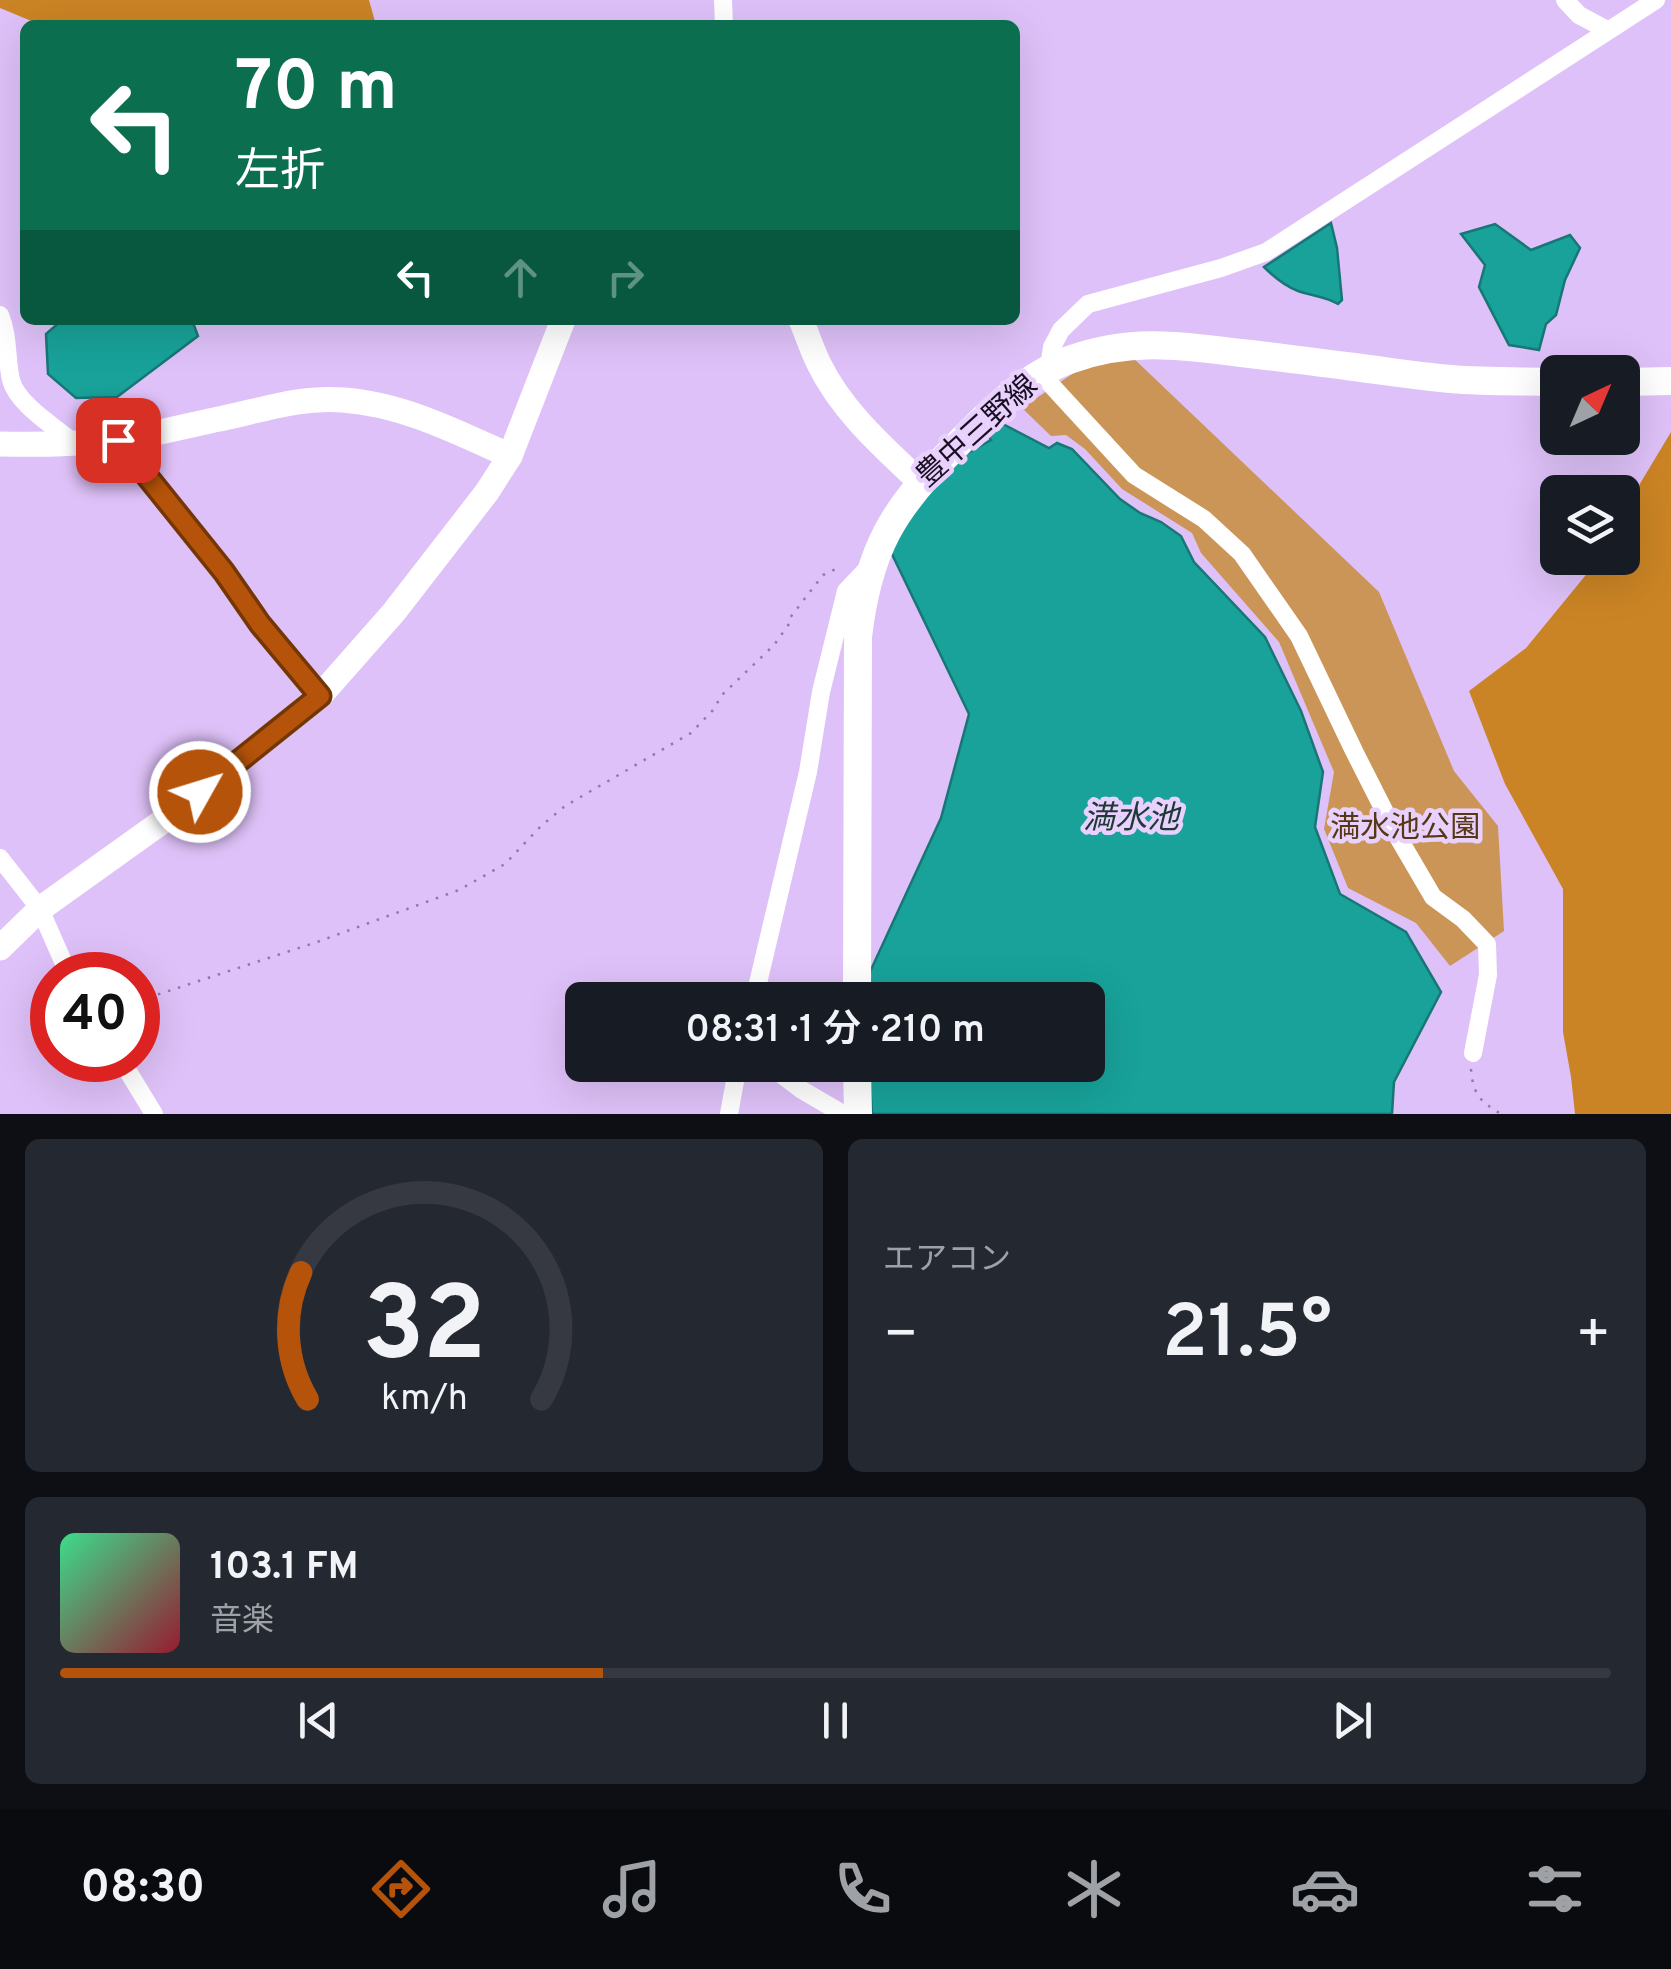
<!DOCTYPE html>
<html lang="ja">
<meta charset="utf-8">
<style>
body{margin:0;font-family:Overpass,"Noto Sans JP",sans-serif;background:#242831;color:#f1f3f6;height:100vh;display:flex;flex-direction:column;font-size:38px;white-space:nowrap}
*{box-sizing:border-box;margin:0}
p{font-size:32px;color:#9ea1a6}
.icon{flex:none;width:55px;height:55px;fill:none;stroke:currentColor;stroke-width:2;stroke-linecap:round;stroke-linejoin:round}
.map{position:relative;height:1114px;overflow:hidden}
.side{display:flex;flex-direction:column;gap:25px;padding:25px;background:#0d0f14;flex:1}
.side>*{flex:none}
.top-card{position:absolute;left:20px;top:20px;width:1000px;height:305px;border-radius:15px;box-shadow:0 10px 40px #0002;background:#0b6e4f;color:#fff;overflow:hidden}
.needle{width:65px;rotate:44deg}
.controls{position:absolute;left:1540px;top:355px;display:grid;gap:20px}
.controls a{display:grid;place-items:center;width:100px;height:100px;border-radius:15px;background:#171b24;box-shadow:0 10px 40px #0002;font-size:50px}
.speed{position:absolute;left:30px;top:952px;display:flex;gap:20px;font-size:50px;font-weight:700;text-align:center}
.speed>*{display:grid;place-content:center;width:130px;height:130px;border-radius:50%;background:#171b24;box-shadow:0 10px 40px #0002;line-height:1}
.speed .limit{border:15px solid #d22;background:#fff;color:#111}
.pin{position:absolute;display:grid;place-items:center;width:85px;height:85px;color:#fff;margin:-42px;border-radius:20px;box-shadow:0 5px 15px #0006}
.me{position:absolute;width:110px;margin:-55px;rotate:51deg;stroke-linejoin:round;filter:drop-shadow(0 0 8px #0008)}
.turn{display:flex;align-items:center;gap:35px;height:210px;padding:0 50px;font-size:45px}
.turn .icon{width:130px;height:130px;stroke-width:2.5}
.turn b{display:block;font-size:70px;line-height:85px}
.lanes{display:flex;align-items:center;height:95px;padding:0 50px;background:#0003;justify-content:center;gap:50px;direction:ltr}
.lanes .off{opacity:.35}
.big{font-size:75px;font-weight:600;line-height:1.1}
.side .card{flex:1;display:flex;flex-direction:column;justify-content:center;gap:15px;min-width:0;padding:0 35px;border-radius:15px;background:#242831}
.side .dial{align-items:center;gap:0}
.dial svg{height:260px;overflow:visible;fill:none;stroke:#363941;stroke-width:7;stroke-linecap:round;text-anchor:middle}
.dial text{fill:#f1f3f6;stroke:none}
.song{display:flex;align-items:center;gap:30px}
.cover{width:120px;height:120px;border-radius:15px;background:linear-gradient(135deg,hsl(150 70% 55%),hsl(350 70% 35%))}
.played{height:10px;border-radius:5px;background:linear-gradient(90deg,#b45309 35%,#363941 35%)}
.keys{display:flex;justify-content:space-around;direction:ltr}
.heat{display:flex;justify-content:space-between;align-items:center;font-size:55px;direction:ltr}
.side .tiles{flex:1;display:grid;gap:25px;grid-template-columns:1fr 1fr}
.card:last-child{grid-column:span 2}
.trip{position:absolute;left:565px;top:982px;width:540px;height:100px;border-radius:15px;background:#171b24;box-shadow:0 10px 40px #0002;font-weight:600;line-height:100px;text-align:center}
.tabs{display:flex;height:160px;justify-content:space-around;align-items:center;background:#090b0e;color:#9ea1a6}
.tabs .icon{width:70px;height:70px}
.tabs .selected{color:#b45309}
.tabs b{font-size:45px;color:#f1f3f6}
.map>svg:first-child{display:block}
.green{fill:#cb9558}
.forest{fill:#cb8425}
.water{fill:#18a29a;stroke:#197676;stroke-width:2.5}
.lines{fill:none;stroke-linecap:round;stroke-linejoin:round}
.path{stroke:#907ba3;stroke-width:2.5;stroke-dasharray:2.5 8;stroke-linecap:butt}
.street{stroke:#fff;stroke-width:18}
.secondary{stroke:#fff;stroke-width:25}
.primary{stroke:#fff;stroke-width:28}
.route-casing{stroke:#753606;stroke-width:25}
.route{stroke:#b45309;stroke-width:18}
.labels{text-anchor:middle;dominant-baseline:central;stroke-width:9;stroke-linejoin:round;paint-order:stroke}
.street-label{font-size:30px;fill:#1a0f22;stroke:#e8d1fd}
.park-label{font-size:30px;fill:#563814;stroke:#e8d1fd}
.water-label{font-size:32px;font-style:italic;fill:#1f3937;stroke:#e8d1fd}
</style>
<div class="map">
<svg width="1671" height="1114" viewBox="0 0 1671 1114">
<rect width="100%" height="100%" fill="#dec1f8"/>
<!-- green -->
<polygon class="green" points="1130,355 1379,592 1454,771 1498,826 1504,931 1450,966 1416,923 1348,888 1324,829 1334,772 1279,642 1201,553 1192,533 1122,489 1085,449 1066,435 1051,436 1022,408 1084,366"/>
<!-- forest -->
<g class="forest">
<polygon points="0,0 369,0 376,25 41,25 0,8"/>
<polygon points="1671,432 1671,1114 1575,1114 1571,1077 1563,1032 1563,889 1505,784 1469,691 1526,648 1585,576 1596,558 1622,558 1623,512"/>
</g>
<!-- water -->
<g class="water">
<path d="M1331,223l6,25 5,52 -4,4c-13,-8 -26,-8 -40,-13 -13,-5 -24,-14 -34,-24z"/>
<polygon points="1495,224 1531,250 1570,235 1580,248 1565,280 1556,315 1546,324 1539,350 1509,345 1479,287 1485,265 1461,234"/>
<polygon points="62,320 192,320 198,336 117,397 76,398 48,374 46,334"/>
<polygon points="999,422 1049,448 1057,443 1072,449 1120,499 1140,513 1161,522 1181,536 1194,562 1265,637 1301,711 1323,772 1315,827 1340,894 1406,932 1441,992 1394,1082 1392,1114 872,1114 869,1065 1088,1065 1088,1000 869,1000 869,974 941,818 969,714 890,550 915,508 964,455 991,440 985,432"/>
</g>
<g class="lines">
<!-- path -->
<g class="path">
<polyline points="138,1001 317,942 459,890 505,864 540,827 565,806 691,733 714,709 721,696 774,645 789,624 789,619 823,575 840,567"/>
<path d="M1471,1069c2,26 9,32 30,45"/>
</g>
<!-- street -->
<g class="street">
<polyline points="723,0 724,25"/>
<polyline points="1565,0 1579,15 1607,30"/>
<path d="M0,315c9,22 6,43 11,65 6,24 44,47 63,63"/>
<polyline points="1049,368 1052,347 1061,330 1088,304 1221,268 1266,252 1656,0"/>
<polyline points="1041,374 1134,475 1204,519 1242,554 1299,636 1354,751 1395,832 1433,897 1463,919 1487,944 1488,975 1473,1053"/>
<polyline points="118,440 223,572 260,624 320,696"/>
<polyline points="0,858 40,909 69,975"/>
<polyline points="754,1000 808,772 821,692 846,591 867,569"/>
<polyline points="121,1060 154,1114"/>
<polyline points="769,1065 802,1090 843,1114"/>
<polyline points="729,1114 738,1065"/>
</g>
<!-- secondary -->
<g class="secondary">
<path d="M801,320c6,14 11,30 18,44 23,47 63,82 101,118"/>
<path d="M0,444c38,1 77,0 116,-4 32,-4 65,-13 98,-20 43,-8 84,-24 129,-20 59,4 114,32 167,56"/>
<polyline points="0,948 40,909 170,816 320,696 394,612 487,492 510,456 563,320"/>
</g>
<!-- primary -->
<g class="primary">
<polyline points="1622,382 1671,381"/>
<path d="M857,1000l1,-363c10,-87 35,-129 97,-190 32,-33 70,-71 114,-87 60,-22 110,-15 172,-7 37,4 75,9 113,14 32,4 65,9 97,12 35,3 71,2 107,3"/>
<polyline points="857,1065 858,1114"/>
</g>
</g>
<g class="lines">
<!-- route casing -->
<g class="route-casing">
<polyline id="route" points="118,440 224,572 260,624 320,696 200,792"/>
</g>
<!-- route -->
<use href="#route" class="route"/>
</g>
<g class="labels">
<!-- street labels -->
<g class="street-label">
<text transform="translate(978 432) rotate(-42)">豊中三野線</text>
</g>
<!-- park labels -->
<g class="park-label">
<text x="1405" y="829">満水池公園</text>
</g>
<!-- water labels -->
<g class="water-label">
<text x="1131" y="820">満水池</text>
</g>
</g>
</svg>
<div class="controls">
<a><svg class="needle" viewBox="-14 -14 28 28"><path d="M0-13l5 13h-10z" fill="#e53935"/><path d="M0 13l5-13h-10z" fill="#9ea1a6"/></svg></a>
<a><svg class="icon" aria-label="layers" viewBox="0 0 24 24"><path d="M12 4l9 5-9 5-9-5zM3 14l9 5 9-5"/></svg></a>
</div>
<div class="speed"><div class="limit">40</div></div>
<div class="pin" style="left:118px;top:440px;background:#d93025"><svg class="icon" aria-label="arrive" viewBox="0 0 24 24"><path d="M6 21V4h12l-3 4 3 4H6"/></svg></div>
<svg class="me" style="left:200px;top:792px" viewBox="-20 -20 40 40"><circle r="17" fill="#b45309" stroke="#fff" stroke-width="3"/><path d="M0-11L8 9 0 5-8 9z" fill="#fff"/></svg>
<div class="trip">08:31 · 1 分 · 210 m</div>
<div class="top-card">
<div class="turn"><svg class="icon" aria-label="left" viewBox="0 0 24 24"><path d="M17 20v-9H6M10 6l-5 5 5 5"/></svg><div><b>70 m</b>左折</div></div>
<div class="lanes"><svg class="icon" aria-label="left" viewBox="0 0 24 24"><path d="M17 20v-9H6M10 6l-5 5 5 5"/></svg><svg class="icon off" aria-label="ahead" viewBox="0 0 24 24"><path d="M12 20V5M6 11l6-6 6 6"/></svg><svg class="icon off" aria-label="right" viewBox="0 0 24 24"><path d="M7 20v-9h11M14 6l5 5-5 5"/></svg></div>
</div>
</div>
<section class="side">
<div class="tiles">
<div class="card dial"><svg viewBox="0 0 100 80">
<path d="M14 69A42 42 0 1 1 86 69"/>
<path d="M14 69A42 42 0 0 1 12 30" stroke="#b45309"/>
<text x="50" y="56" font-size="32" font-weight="700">32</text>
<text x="50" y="72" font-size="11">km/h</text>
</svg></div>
<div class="card"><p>エアコン</p>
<div class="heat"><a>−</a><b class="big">21.5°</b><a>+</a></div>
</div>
<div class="card">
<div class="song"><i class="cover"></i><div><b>103.1 FM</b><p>音楽</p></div></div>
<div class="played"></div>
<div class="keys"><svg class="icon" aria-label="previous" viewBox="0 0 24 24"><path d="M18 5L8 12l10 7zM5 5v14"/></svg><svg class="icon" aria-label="pause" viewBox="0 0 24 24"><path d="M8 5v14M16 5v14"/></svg><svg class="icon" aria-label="next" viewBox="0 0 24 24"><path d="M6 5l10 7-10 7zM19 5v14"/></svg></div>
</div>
</div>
</section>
<nav class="tabs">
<b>08:30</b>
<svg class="icon selected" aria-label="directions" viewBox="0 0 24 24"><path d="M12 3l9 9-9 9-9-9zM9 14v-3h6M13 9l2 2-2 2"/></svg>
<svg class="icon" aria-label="music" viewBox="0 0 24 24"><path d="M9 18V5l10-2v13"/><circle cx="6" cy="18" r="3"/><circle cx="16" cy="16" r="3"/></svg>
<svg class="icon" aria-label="phone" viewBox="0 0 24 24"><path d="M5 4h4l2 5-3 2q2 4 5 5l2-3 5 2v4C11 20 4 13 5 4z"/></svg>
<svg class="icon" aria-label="climate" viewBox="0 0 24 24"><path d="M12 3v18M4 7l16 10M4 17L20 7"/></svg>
<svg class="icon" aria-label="car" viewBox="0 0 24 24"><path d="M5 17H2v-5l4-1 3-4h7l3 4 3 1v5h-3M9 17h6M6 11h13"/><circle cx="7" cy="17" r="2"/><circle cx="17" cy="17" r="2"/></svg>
<svg class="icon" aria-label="filters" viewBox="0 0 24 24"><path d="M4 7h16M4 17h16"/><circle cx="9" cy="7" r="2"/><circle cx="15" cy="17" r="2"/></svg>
</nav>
